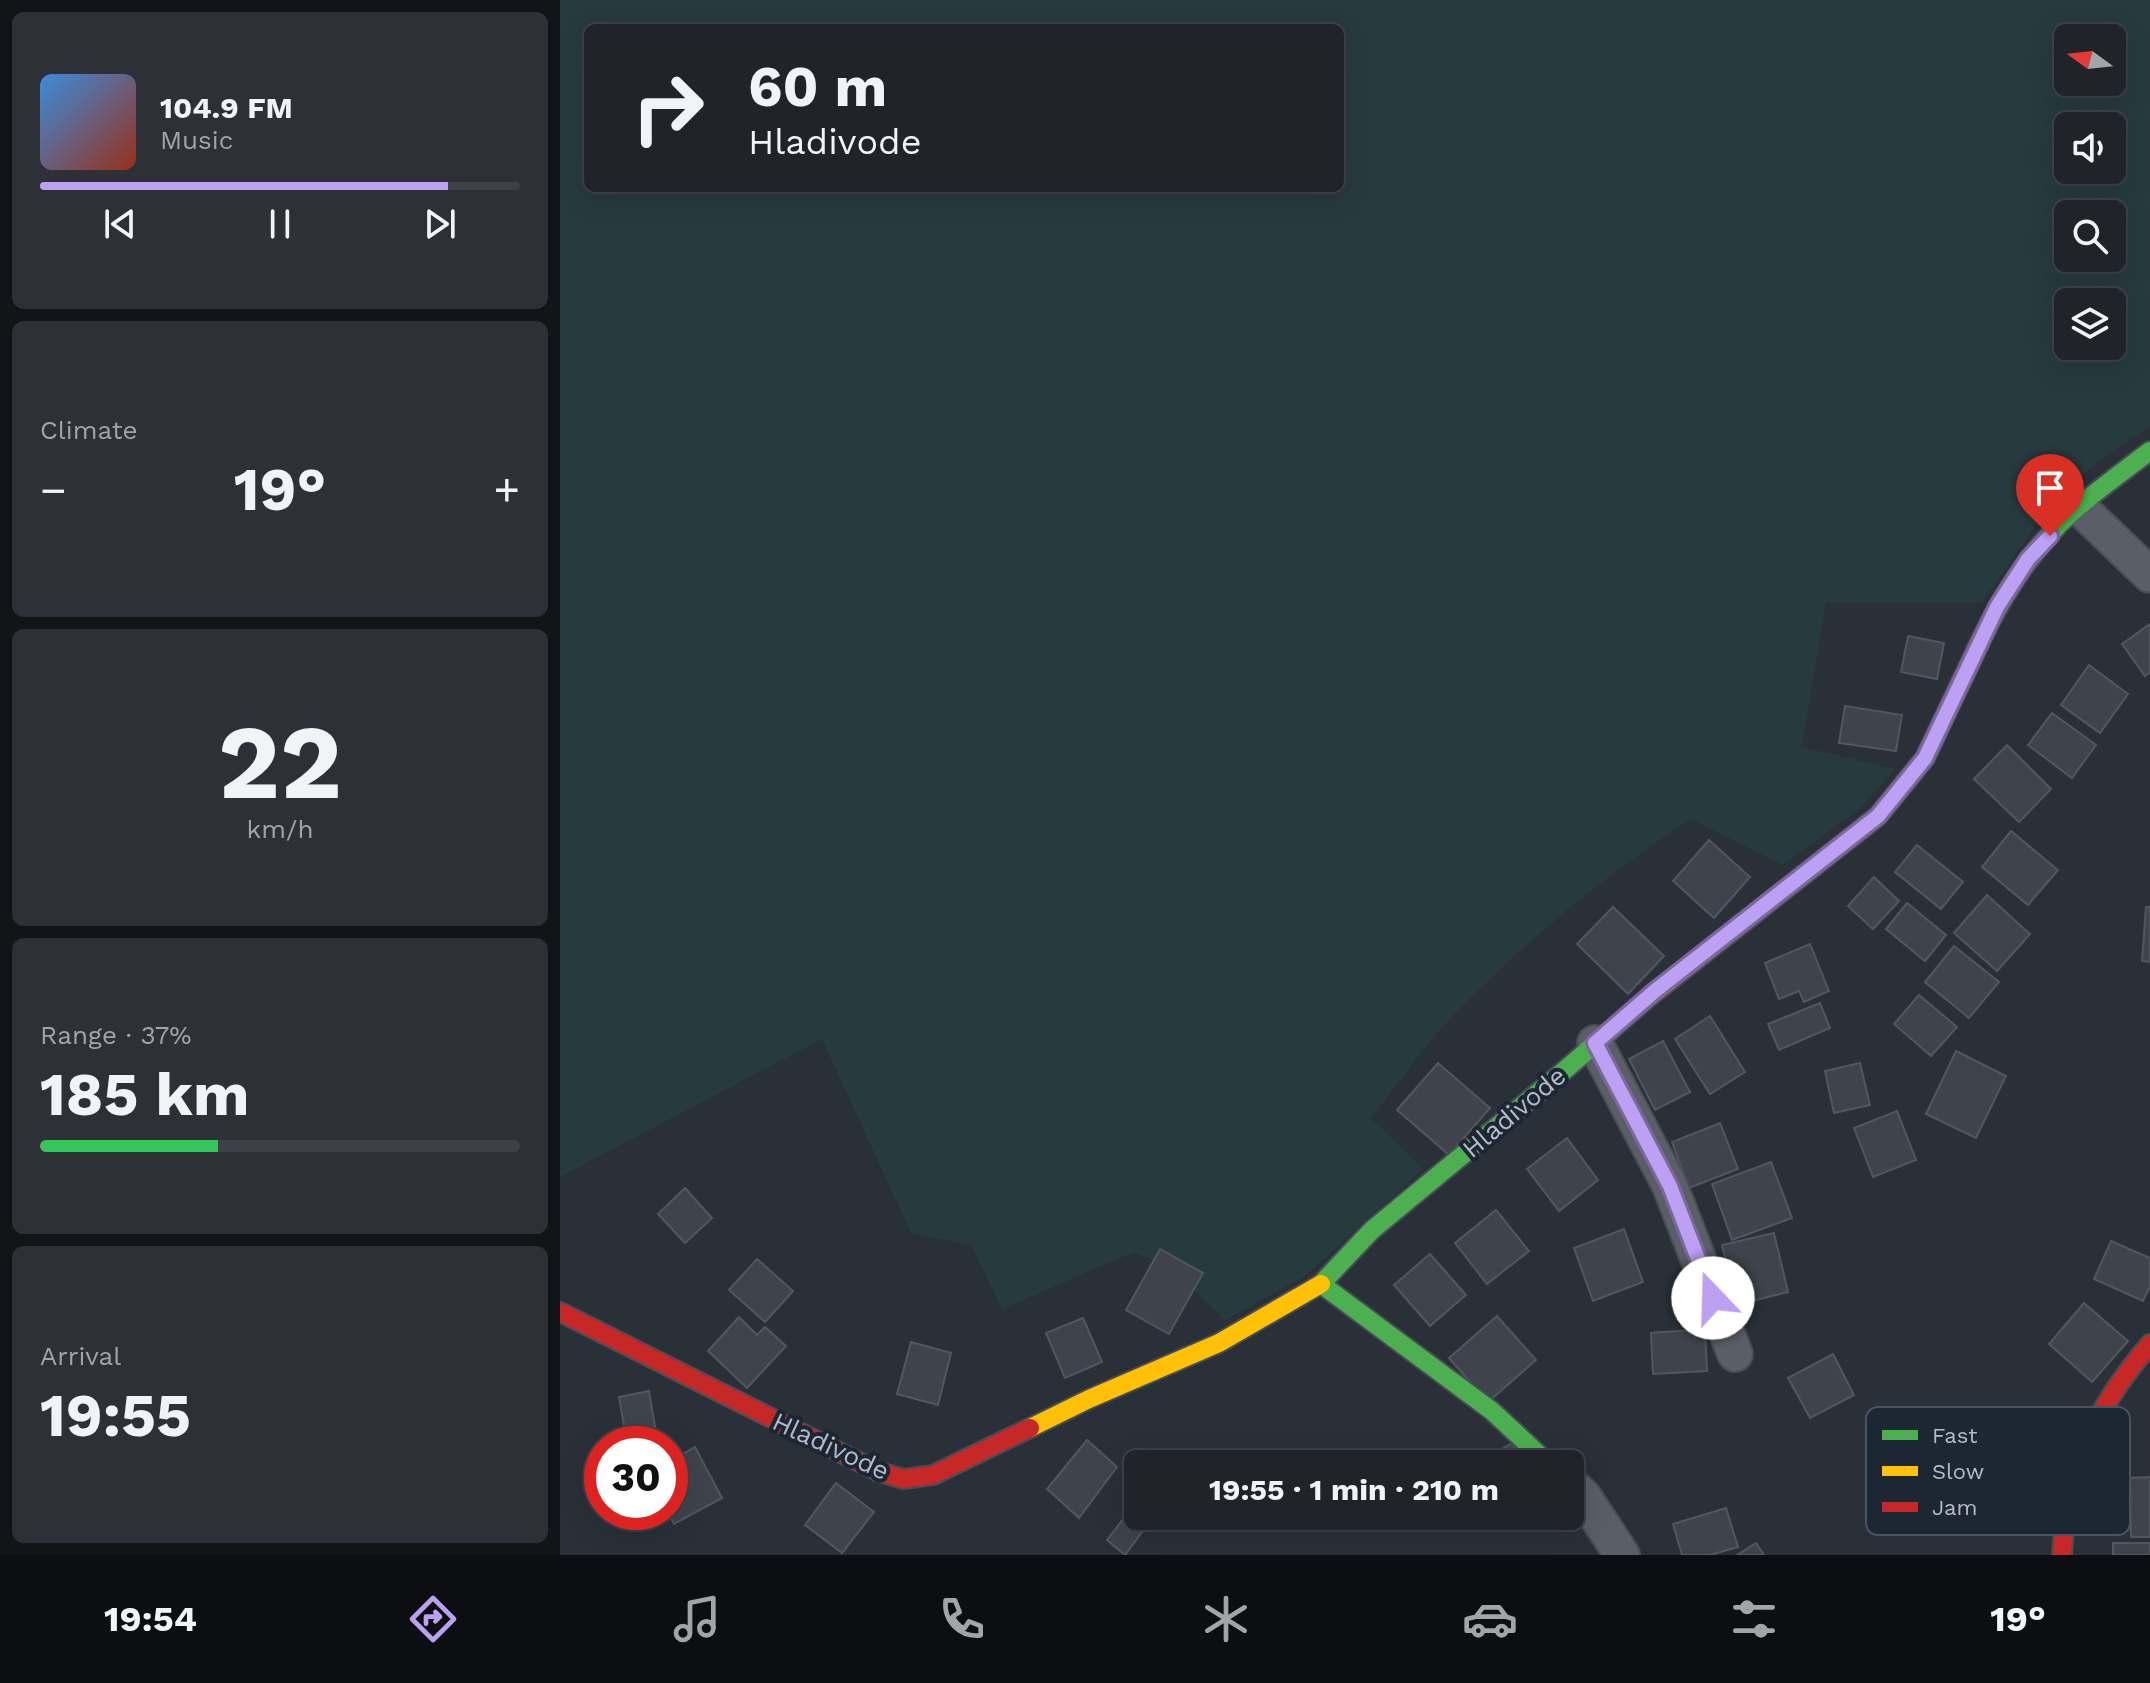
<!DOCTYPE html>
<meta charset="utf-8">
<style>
body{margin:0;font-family:"Work Sans",sans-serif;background:#2d3036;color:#f1f3f6;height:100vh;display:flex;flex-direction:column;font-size:30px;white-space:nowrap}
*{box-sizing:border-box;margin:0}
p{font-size:26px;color:#a2a4a8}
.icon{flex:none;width:44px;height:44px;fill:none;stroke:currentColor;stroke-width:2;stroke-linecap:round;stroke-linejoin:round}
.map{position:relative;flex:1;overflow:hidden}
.panel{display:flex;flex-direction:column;gap:12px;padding:12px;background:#121417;width:560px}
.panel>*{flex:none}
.hud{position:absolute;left:24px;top:24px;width:760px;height:168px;border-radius:12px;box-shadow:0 8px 32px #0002,0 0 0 2px #3d4147;background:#20242a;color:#f1f3f6;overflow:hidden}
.needle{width:52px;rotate:285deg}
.tools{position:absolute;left:1494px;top:24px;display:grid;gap:16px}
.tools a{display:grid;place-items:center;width:72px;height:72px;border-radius:12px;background:#20242a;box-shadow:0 8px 32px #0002,0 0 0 2px #3d4147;font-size:40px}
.speed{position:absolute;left:24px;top:1426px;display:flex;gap:16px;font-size:40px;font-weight:700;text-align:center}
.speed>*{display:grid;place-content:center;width:104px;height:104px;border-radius:50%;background:#20242a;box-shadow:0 8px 32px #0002,0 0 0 2px #3d4147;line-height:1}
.speed .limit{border:12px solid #d22;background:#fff;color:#111}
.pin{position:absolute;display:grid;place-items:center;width:68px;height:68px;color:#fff;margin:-82px -34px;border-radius:50% 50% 50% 0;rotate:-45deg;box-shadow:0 0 8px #0007}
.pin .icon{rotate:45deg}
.me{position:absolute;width:88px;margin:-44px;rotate:339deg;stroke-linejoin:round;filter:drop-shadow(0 0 6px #0008)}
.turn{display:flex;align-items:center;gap:28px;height:168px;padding:0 32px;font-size:36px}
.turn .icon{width:104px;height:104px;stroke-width:2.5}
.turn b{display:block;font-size:56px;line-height:68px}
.big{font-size:60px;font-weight:700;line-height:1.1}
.panel .widget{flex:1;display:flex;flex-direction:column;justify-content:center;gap:12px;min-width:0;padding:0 28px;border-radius:12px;background:#2d3036}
.panel .dial{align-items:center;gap:0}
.dial b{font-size:104px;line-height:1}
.song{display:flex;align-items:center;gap:24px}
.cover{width:96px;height:96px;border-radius:12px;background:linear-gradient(135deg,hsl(210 70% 55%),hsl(10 70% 35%))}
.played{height:8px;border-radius:4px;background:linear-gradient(90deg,#bca0f2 85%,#3d4147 85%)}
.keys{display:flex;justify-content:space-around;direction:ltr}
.heat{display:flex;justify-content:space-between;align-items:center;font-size:44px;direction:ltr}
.charge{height:12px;border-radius:6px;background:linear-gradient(90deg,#34c759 37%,#3d4147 0)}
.trip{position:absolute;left:564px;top:1450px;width:460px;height:80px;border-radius:12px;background:#20242a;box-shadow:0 8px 32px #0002,0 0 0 2px #3d4147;font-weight:700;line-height:80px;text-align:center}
.dock{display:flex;height:128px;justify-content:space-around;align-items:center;background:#0d0e11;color:#a2a4a8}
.dock .icon{width:56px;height:56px}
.dock .active{color:#bca0f2}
.dock b{font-size:36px;color:#f1f3f6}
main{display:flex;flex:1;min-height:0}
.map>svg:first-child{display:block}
.green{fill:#273a3e;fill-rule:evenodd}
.building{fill:#3f444c;stroke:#52575f;stroke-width:2}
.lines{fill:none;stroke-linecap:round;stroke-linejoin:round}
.street-casing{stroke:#484c55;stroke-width:38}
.fast-casing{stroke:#484c55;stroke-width:22}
.slow-casing{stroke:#484c55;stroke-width:22}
.jam-casing{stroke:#484c55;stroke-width:22}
.street{stroke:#5a5e66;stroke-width:34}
.fast{stroke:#4caf50;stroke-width:18}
.slow{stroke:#ffc107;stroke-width:18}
.jam{stroke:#c62828;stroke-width:18}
.route-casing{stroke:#7a689d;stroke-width:20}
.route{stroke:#bca0f2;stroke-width:14}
.labels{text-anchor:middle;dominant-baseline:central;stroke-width:8;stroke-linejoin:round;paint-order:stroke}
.street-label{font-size:26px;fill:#b4bcc9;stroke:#1d2633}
.key{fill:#1d2633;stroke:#4a5360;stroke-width:2}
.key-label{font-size:22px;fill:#b4bcc9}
</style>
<main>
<section class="panel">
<div class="widget">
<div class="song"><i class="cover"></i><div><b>104.9 FM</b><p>Music</p></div></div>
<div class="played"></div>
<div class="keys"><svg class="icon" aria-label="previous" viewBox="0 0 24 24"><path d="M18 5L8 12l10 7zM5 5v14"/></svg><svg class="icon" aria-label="pause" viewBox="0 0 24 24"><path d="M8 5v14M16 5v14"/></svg><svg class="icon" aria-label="next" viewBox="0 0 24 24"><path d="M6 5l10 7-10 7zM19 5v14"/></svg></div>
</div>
<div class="widget"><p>Climate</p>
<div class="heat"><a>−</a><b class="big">19°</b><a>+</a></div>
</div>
<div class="widget dial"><b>22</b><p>km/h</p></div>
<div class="widget"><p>Range · 37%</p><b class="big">185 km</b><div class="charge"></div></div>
<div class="widget"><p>Arrival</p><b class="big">19:55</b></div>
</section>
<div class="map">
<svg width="1590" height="1555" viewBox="0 0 1590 1555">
<rect width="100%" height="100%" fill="#2a3038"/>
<!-- green -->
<path class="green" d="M0,0h1590v426l-36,24 -59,47 -73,106h-156l-24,144 93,22 -34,39 -78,57 -92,-46c-83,54 -162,119 -231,190 -33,32 -60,73 -89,109l52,51 -118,107 -80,44 -55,-53 -36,-15 -132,57 -31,-64 -60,-12 -89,-194 -262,138zM28,28h752v160h-752zM1508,38h44v44h-44zM1508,126h44v44h-44zM1508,214h44v44h-44zM1508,302h44v44h-44z"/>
<!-- building -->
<g class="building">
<polygon points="1590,624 1590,672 1585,676 1562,644"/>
<polygon points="1348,636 1384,643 1377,679 1341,672"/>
<polygon points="1529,665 1568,694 1540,733 1501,705"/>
<polygon points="1285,706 1342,715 1336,751 1279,743"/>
<polygon points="1492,713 1536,745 1512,778 1468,745"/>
<polygon points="1447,745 1491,789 1459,822 1414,779"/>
<polygon points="1451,831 1498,870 1468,905 1422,867"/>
<polygon points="1149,840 1190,877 1154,918 1113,881"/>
<polygon points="1357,845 1403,882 1381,909 1335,872"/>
<polygon points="1314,877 1339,901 1313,929 1288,906"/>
<polygon points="1427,895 1470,934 1437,971 1394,933"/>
<polygon points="1347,903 1386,935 1365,961 1326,929"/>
<polygon points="1053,907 1104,956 1068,994 1017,944"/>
<polygon points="1586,907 1590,907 1590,962 1582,961"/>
<polygon points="1250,944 1269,991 1244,1002 1239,991 1219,999 1205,963"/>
<polygon points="1394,946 1439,982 1409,1018 1365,982"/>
<polygon points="1359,995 1397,1027 1371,1056 1334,1024"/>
<polygon points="1260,1003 1270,1028 1219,1050 1208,1024"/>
<polygon points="1150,1016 1185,1072 1150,1094 1115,1039"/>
<polygon points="1103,1041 1130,1092 1095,1110 1069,1059"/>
<polygon points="1396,1051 1446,1076 1416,1138 1366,1114"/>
<polygon points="878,1063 930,1108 889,1155 837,1110"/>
<polygon points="1300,1063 1310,1105 1274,1113 1265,1071"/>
<polygon points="1337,1111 1356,1160 1313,1177 1294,1128"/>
<polygon points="1160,1123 1178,1169 1129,1188 1112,1142"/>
<polygon points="1007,1138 1038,1180 999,1211 967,1169"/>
<polygon points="1211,1162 1232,1218 1172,1240 1152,1184"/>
<polygon points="125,1188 152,1218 125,1243 98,1214"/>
<polygon points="936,1210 969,1251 927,1284 895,1243"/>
<polygon points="1064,1229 1083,1282 1033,1301 1014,1248"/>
<polygon points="1214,1233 1228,1292 1177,1305 1162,1245"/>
<polygon points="1551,1241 1590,1258 1590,1286 1583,1301 1534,1279"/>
<polygon points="600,1249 643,1273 609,1334 566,1310"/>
<polygon points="870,1254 906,1295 870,1326 834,1285"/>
<polygon points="197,1259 233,1291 205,1322 169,1290"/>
<polygon points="1524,1303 1568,1341 1532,1382 1489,1344"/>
<polygon points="937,1316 976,1360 928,1402 889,1358"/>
<polygon points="179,1317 197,1335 205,1327 226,1346 187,1388 148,1351"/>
<polygon points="523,1318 542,1362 505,1378 486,1333"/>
<polygon points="1145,1329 1147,1371 1093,1374 1091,1333"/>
<polygon points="351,1342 391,1353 378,1405 337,1394"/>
<polygon points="1273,1354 1294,1395 1250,1418 1228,1378"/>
<polygon points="89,1391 97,1438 67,1443 59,1397"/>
<polygon points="527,1440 557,1467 519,1518 487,1489"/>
<polygon points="952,1443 964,1464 917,1464"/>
<polygon points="135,1447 162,1498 114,1524 108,1512 110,1512 110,1461"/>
<polygon points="1590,1477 1590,1537 1571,1537 1570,1478"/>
<polygon points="276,1483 314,1512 282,1553 245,1525"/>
<polygon points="577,1501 578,1516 594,1516 565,1555 547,1540"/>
<polygon points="1166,1508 1178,1547 1150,1555 1122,1555 1113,1524"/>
<polygon points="1196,1543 1204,1555 1177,1555"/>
<rect x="1553" y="1543" width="37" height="12"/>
</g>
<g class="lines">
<!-- street casing -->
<g class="street-casing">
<g id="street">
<polyline points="1519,507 1590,575"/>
<polyline points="1035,1043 1110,1186 1175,1354"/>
<polyline points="1010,1484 1024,1497 1062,1555"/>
</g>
</g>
<!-- fast casing -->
<g class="fast-casing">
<g id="fast">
<path d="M1420,642c23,-48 52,-94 92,-130 25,-22 52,-41 78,-61"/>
<polyline points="989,1464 932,1411 761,1284 812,1230 998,1076 1090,996"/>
</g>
</g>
<!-- slow casing -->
<g class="slow-casing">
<g id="slow">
<polyline points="1090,996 1318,816 1365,758 1420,642"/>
<polyline points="470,1428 529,1399 659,1343 761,1284"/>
</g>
</g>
<!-- jam casing -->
<g class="jam-casing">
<g id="jam">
<polyline points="0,1312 317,1471 343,1479 373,1475 470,1428"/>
<path d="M1502,1555c4,-85 33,-147 88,-211"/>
</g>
</g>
<!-- street -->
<use href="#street" class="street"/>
<!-- fast -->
<use href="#fast" class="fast"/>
<!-- slow -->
<use href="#slow" class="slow"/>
<!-- jam -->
<use href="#jam" class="jam"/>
</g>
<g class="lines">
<!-- route casing -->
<g class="route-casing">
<polyline id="route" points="1153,1298 1110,1186 1035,1043 1096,990 1318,816 1365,758 1437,607 1468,559 1490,536"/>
</g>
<!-- route -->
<use href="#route" class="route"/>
</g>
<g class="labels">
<!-- street labels -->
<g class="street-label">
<text transform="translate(954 1112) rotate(-40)">Hladivode</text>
<text transform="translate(271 1446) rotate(25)">Hladivode</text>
</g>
</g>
<!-- legend -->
<rect x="1306" y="1407" width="264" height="128" rx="12" class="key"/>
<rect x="1322" y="1430" width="36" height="10" fill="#4caf50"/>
<rect x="1322" y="1466" width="36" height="10" fill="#ffc107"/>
<rect x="1322" y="1502" width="36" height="10" fill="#c62828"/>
<g class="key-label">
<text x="1372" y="1443">Fast</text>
<text x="1372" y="1479">Slow</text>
<text x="1372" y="1515">Jam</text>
</g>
</svg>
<div class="tools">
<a><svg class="needle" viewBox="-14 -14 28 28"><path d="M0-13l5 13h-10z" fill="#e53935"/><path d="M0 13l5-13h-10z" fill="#a2a4a8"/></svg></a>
<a><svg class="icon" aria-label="sound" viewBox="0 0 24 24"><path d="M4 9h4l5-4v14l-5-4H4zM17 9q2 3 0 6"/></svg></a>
<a><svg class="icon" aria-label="search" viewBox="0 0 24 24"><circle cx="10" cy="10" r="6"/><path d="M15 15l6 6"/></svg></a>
<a><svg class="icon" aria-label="layers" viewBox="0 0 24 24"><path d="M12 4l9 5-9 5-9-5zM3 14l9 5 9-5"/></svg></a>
</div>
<div class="speed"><div class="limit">30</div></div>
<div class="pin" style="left:1490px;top:536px;background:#d93025"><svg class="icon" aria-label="arrive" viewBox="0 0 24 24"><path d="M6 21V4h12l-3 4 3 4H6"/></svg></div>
<svg class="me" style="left:1153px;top:1298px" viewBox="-20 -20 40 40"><circle r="19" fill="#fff"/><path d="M0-13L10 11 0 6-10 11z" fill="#bca0f2"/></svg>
<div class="trip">19:55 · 1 min · 210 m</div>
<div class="hud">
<div class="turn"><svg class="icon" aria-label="right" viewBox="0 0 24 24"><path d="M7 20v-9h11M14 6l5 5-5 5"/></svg><div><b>60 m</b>Hladivode</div></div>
</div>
</div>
</main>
<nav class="dock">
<b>19:54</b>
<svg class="icon active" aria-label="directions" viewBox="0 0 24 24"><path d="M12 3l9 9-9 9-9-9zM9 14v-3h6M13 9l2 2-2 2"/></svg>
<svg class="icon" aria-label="music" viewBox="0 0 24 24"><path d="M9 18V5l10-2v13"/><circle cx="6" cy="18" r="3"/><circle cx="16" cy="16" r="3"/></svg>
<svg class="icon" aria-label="phone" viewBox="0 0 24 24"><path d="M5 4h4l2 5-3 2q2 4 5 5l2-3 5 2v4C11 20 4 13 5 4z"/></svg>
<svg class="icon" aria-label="climate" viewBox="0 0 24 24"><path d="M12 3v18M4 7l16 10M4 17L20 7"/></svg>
<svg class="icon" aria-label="car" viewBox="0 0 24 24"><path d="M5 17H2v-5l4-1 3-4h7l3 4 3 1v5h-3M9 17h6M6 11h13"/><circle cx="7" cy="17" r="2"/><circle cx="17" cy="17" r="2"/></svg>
<svg class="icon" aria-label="filters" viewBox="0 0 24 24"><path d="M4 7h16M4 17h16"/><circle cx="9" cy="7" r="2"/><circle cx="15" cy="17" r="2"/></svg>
<b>19°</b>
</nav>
